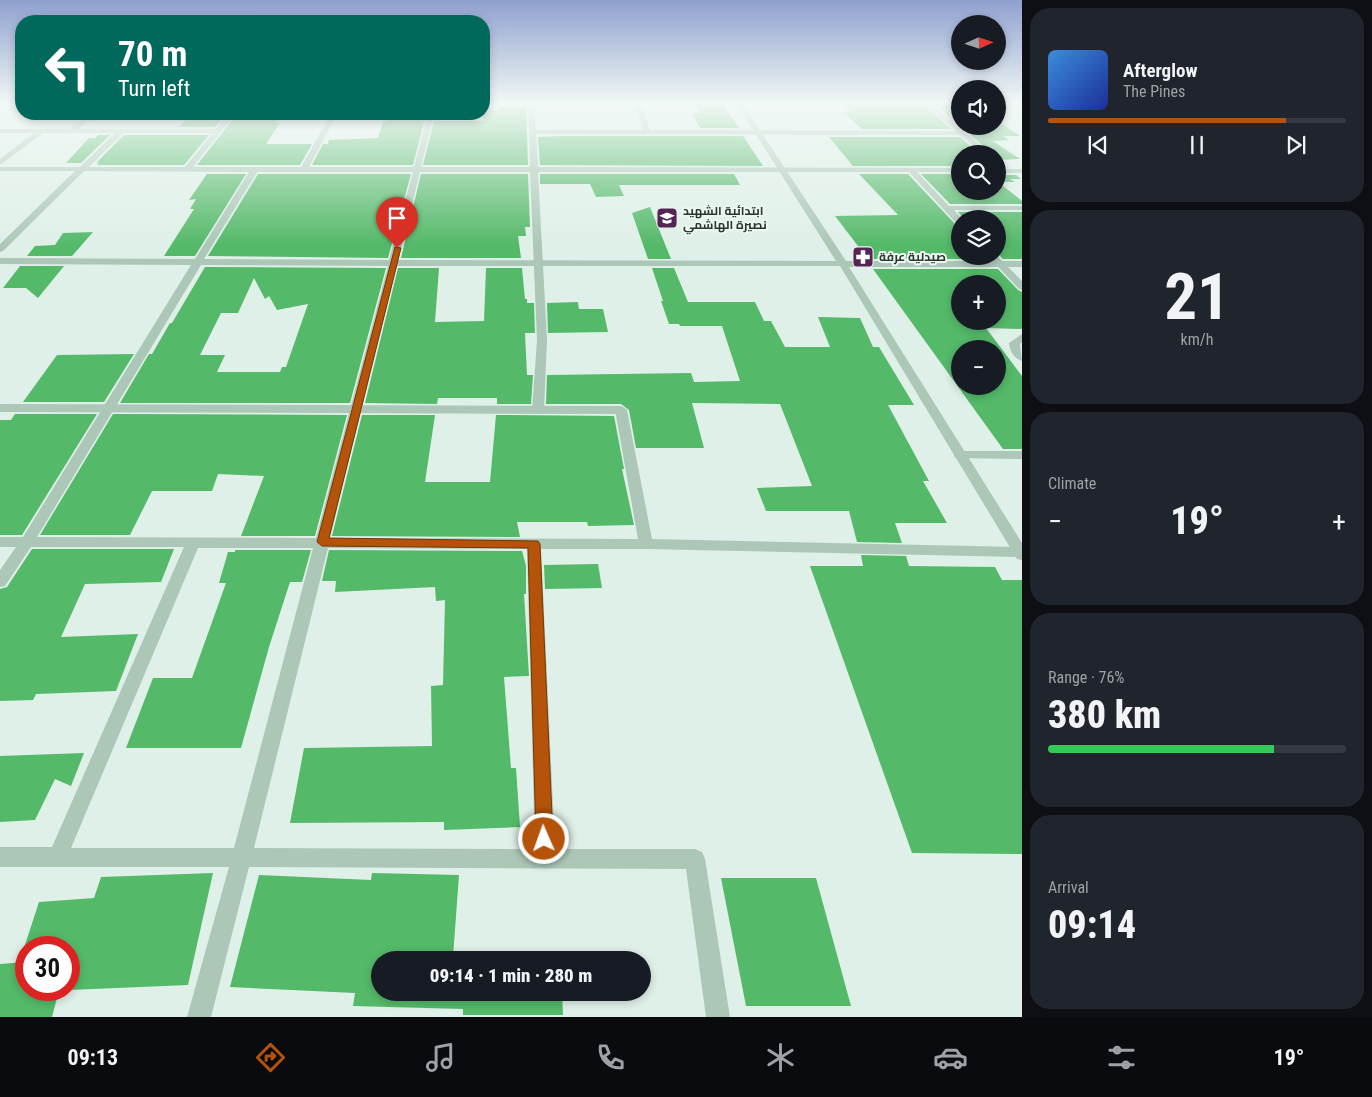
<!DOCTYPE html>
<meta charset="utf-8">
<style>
body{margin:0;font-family:"Roboto Condensed",Cairo,sans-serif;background:#20242c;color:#f1f3f6;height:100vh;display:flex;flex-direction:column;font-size:19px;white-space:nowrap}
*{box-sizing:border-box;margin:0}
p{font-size:16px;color:#9ea1a6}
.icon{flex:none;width:28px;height:28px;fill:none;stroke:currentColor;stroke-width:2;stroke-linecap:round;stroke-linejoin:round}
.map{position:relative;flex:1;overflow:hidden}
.drawer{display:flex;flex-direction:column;gap:8px;padding:8px;background:#0d0f14;width:350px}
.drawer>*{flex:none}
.top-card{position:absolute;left:15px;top:15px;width:475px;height:105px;border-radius:20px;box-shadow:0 2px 8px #0003;background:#00695c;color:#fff;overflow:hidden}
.needle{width:32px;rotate:87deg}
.buttons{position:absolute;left:951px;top:15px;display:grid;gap:10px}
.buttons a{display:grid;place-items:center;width:55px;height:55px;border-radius:50%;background:#171b24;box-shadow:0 2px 8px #0003;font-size:25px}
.speed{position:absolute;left:15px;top:936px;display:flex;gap:10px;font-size:25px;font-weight:700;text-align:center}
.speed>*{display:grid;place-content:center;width:65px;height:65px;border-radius:50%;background:#171b24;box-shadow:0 2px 8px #0003;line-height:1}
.speed .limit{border:8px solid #d22;background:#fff;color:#111}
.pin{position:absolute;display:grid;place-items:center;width:42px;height:42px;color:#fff;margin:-51px -21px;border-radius:50% 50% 50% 0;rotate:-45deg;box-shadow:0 0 5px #0007}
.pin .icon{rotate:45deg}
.me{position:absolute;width:55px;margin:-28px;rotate:358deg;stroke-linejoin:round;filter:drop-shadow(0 0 4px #0008)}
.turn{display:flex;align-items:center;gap:18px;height:105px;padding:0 20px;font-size:22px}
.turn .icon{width:65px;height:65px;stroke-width:2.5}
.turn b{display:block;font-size:35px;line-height:42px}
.big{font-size:38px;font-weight:800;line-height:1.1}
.drawer .widget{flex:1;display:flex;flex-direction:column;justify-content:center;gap:8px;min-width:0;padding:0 18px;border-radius:20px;background:#20242c}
.drawer .dial{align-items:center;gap:0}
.dial b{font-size:65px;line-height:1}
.song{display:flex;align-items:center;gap:15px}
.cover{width:60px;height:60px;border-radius:8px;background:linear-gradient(135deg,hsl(210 70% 55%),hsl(230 70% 35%))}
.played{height:5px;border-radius:2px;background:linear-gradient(90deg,#b45309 80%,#363941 80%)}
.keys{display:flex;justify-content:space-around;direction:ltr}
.heat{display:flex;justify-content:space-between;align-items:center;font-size:28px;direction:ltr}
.charge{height:8px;border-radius:4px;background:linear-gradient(90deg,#34c759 76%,#363941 0)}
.trip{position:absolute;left:371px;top:951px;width:280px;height:50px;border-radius:25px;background:#171b24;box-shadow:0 2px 8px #0003;font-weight:800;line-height:50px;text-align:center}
.tab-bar{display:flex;height:80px;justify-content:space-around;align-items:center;background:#090b0e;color:#9ea1a6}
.tab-bar .icon{width:35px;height:35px}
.tab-bar .on{color:#b45309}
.tab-bar b{font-size:22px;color:#f1f3f6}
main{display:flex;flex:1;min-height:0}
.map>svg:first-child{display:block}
.building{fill:#54b969;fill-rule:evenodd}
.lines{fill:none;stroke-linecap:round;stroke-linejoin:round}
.minor{fill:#acc7b8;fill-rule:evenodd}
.tertiary{fill:#acc7b8;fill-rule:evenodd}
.route{fill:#b45309;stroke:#753606}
.labels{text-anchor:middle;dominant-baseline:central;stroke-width:4;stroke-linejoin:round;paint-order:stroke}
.far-poi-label{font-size:12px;font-weight:bold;fill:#2a362e;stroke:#ebf8f2;text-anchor:start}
</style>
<main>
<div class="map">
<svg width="1022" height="1017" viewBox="0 0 1022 1017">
<rect width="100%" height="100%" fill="#dff0e8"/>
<!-- building -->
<g class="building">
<polygon points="845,103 924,104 951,129 862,129 843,112 851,112 844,106 848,106"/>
<polygon points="945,103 960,104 960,126 935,104"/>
<polygon points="696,105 723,105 739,128 700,128 692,113 700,113"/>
<polygon points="499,106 526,106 528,165 423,165 434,121 484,121 482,114 484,111 499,111"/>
<polygon points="205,114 227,114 215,127 179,127 188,116 203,116"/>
<polygon points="237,114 281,114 276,123 280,123 266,144 312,144 300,165 197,165"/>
<polygon points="391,114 426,114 413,165 312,165 323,144 328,144 329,140 378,138 383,121 388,121"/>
<polygon points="998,121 1020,136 1003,136 1009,140 993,141 1020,159 998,160 998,154 992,154 961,126 998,126"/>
<polygon points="98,135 110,135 81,163 66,163 89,138 95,138"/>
<polygon points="124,135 209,135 184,165 97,165 99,162 96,163"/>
<polygon points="562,136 743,136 763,166 540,165 538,137"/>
<polygon points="829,137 960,137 979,154 960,154 960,166 853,166"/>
<polygon points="207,174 246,174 195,256 164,256 194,209 190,209 196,199 189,200"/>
<polygon points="258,174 411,174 388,258 208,256"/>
<polygon points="421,174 528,174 530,227 525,227 526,236 518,236 521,258 401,258"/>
<polygon points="540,174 734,174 740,185 619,185 624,196 596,197 590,184 540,184"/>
<polygon points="859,174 908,174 956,225 960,227 960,256 986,256 988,259 868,259 835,216 898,215"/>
<polygon points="921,174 960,174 960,191 998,191 998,175 1016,175 1021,179 1010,179 1015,182 998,182 1022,201 1022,204 950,204"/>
<polygon points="650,207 671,259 648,259 632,213"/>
<polygon points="958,212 1022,212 1022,259 1003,259 998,254 998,219 964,219"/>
<polygon points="93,232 72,256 27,256 35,246 55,245 63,233"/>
<polygon points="20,266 64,266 38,298 26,288 3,288"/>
<path d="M205,267l181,1 -36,135h-230l29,-49h3l18,-31h2zM254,278l11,21 4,-3 8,14 31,-6 -22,63h-4l-2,5h-63l8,-17h-25l21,-42h17z"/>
<polygon points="398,268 439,268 435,322 484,321 486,268 522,268 525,299 527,299 527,303 534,303 535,333 525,333 527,375 533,375 531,404 497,404 497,398 438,398 437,404 365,403"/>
<polygon points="652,268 674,268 688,302 755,302 764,321 771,321 785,347 830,347 818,317 860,318 873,347 879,347 914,405 888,405 929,481 923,481 947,523 895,523 902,543 857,542 849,511 766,511 757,488 812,486 780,404 692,403 704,448 636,448 629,410 621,404 546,404 547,375 691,373 694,382 740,381 722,326 680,326 679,324 669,324 661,301 663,301"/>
<path d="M873,269h125l20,21 4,2v37l-36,-1 36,48v73h-19zM960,284h38v37h-38zM960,349h38v37h-38z"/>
<polygon points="578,302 579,309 603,309 608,332 548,333 547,303"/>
<polygon points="134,354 104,402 23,402 57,355"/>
<polygon points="15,414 97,414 22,535 0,535 0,420 11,420"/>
<polygon points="113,414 347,415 315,536 241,536 264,476 218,474 212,491 152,491 130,535 40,535"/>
<polygon points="362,415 435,415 425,482 490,482 496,415 614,416 624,469 622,469 634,525 588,526 587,522 517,522 520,537 332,536"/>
<polygon points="32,549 174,549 161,582 85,584 61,637 138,634 116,691 36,694 33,700 0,701 0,589 7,587"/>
<polygon points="235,550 311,550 302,582 290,582 269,647 241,748 126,748 153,678 192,678 226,583 219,583 228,552 235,552"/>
<polygon points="329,550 522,551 526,566 526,594 524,594 529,676 504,677 511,768 516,768 520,827 444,830 444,822 290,823 304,748 432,746 431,686 443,685 445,600 436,601 435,587 335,592 336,581 322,581"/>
<polygon points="861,555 906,556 909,566 995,567 1002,580 1022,580 1022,854 912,853 810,566 863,566"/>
<polygon points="598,564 602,588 545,589 544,565"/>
<polygon points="84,753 71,786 55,779 35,820 0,822 0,756"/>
<polygon points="213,873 188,985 69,990 69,948 24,948 39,902 94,898 101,877"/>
<polygon points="372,873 459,875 453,957 560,956 560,960 380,960 380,992 562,992 563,1015 463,1015 463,1009 353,1006 355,993 230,987 259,875 371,880"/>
<polygon points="721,878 816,878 851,1006 746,1006"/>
<polygon points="26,962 26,990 59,990 52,1017 0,1017 0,964"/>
</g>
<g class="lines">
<!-- minor -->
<g class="minor">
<path d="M528,103h6l2,27h107l-9,-27h6l10,27 306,1 -31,-28h6l59,51h-8l-21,-19 -425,-1 2,33 422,1v4h-43l32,34h73v4h-68l8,9h-2v6l-3,-1 -48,-52h-371l9,168 -3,70 -6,4 -6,-4 5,-70 -7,-168h-110l-90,366 308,1 -23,-129 6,-4 6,4 25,129 370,8v10l-376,-8h-105l14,300h140l7,3 3,7 25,158h-24l-20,-148 -437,-2 -38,150h-24l42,-150h-229v-20h52l132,-300h-153l-26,39 -5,1v-17l16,-23h-16v-10h23l168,-272 -191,-1v-6l195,1 54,-87 -165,-1 -81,80 -3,1v-8l75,-73h-75v-4h80l35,-34h-72l-43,32v-6l34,-26h-34v-4h69l20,-15h7l-18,15h138l13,-15h6l-42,53h108l30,-53h6l-28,53h105l14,-53h6l-13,53h109zM123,133h90l-28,34h-96zM257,172h156l-24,88 -185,-1zM201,265l187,1 -72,272 -279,-1zM198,548h115l-79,300h-163zM328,548l199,1 8,300 -281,-1z"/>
<rect x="998" y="169" width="24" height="4"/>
<polygon points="988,256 997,256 1022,281 1022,290 1019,289"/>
<path d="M1022,334v8l-2,2 2,17c-8,-2 -12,-10 -13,-18z"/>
<polygon points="960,451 1022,451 1022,459 955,458 954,455"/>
</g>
<!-- tertiary -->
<g class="tertiary">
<polygon points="736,103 742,103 846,261 1022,261 1022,267 849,267 1022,543 1022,560 1017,559 840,266 394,266 389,263 394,260 836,261"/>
<polygon points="0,404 621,406 627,410 621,414 0,412"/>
</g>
</g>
<!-- sky -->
<linearGradient id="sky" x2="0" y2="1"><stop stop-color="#8fa0cf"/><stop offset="0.42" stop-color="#f1f8f5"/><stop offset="1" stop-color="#f1f8f5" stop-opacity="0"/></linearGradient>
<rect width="1022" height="245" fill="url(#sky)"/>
<!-- route -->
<polygon class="route" points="395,247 401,248 329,538 538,541 540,544 553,839 550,845 544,847 539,845 536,839 528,548 322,546 317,542"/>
<!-- icons -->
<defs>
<g id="school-square" transform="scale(1.125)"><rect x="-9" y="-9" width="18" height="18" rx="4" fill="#542452" stroke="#ebf8f2"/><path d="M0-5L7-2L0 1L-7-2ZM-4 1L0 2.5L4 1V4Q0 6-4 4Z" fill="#fff"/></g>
<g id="pharmacy-square" transform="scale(1.125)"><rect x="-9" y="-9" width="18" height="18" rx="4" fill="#542452" stroke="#ebf8f2"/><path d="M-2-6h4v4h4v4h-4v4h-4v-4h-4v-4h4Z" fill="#fff"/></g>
</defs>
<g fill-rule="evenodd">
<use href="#school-square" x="667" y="218"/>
<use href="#pharmacy-square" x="863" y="257"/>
</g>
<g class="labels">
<!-- far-poi labels -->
<g class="far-poi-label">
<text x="683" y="211">ابتدائية الشهيد<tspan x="683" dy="14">نصيرة الهاشمي</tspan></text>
<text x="879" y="257">صيدلية عرفة</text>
</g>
</g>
</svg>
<div class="buttons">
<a><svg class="needle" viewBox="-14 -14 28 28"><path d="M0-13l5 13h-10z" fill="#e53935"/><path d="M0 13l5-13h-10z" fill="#9ea1a6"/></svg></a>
<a><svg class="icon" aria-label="sound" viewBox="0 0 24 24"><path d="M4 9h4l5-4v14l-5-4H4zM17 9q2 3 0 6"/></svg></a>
<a><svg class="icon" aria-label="search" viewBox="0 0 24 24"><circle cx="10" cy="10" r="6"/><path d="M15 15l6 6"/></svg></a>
<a><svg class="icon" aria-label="layers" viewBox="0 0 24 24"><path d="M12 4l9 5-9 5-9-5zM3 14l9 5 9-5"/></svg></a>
<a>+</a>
<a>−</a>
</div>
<div class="speed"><div class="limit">30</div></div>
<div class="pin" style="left:397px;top:248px;background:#d93025"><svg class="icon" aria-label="arrive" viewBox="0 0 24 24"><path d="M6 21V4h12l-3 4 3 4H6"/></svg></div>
<svg class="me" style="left:544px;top:839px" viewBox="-20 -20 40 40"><circle r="17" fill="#b45309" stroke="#fff" stroke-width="3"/><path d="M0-11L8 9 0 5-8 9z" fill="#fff"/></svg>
<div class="trip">09:14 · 1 min · 280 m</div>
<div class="top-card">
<div class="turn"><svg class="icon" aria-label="left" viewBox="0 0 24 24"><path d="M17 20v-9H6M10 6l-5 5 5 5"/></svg><div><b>70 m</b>Turn left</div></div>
</div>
</div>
<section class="drawer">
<div class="widget">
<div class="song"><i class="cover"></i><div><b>Afterglow</b><p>The Pines</p></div></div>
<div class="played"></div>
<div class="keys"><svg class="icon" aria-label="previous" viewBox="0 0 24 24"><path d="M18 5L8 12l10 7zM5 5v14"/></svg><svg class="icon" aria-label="pause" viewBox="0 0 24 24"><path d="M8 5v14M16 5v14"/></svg><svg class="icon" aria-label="next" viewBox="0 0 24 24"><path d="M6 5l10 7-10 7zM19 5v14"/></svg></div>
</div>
<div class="widget dial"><b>21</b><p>km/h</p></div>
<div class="widget"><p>Climate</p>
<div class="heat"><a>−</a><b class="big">19°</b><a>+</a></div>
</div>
<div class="widget"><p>Range · 76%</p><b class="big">380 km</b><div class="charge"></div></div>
<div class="widget"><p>Arrival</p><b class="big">09:14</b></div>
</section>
</main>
<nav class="tab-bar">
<b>09:13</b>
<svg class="icon on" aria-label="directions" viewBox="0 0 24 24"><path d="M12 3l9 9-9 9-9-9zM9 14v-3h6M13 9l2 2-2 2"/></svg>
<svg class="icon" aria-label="music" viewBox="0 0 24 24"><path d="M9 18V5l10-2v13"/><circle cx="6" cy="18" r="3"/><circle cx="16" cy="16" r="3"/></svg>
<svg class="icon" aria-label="phone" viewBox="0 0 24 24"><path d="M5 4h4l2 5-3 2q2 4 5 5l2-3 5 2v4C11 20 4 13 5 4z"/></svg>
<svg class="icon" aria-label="climate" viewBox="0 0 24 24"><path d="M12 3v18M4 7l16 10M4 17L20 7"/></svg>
<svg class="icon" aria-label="car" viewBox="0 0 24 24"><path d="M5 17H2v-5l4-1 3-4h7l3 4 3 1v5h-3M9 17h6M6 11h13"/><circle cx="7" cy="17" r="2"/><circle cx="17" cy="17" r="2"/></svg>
<svg class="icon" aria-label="filters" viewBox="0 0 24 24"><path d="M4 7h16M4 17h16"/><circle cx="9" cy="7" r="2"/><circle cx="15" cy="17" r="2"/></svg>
<b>19°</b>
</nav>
